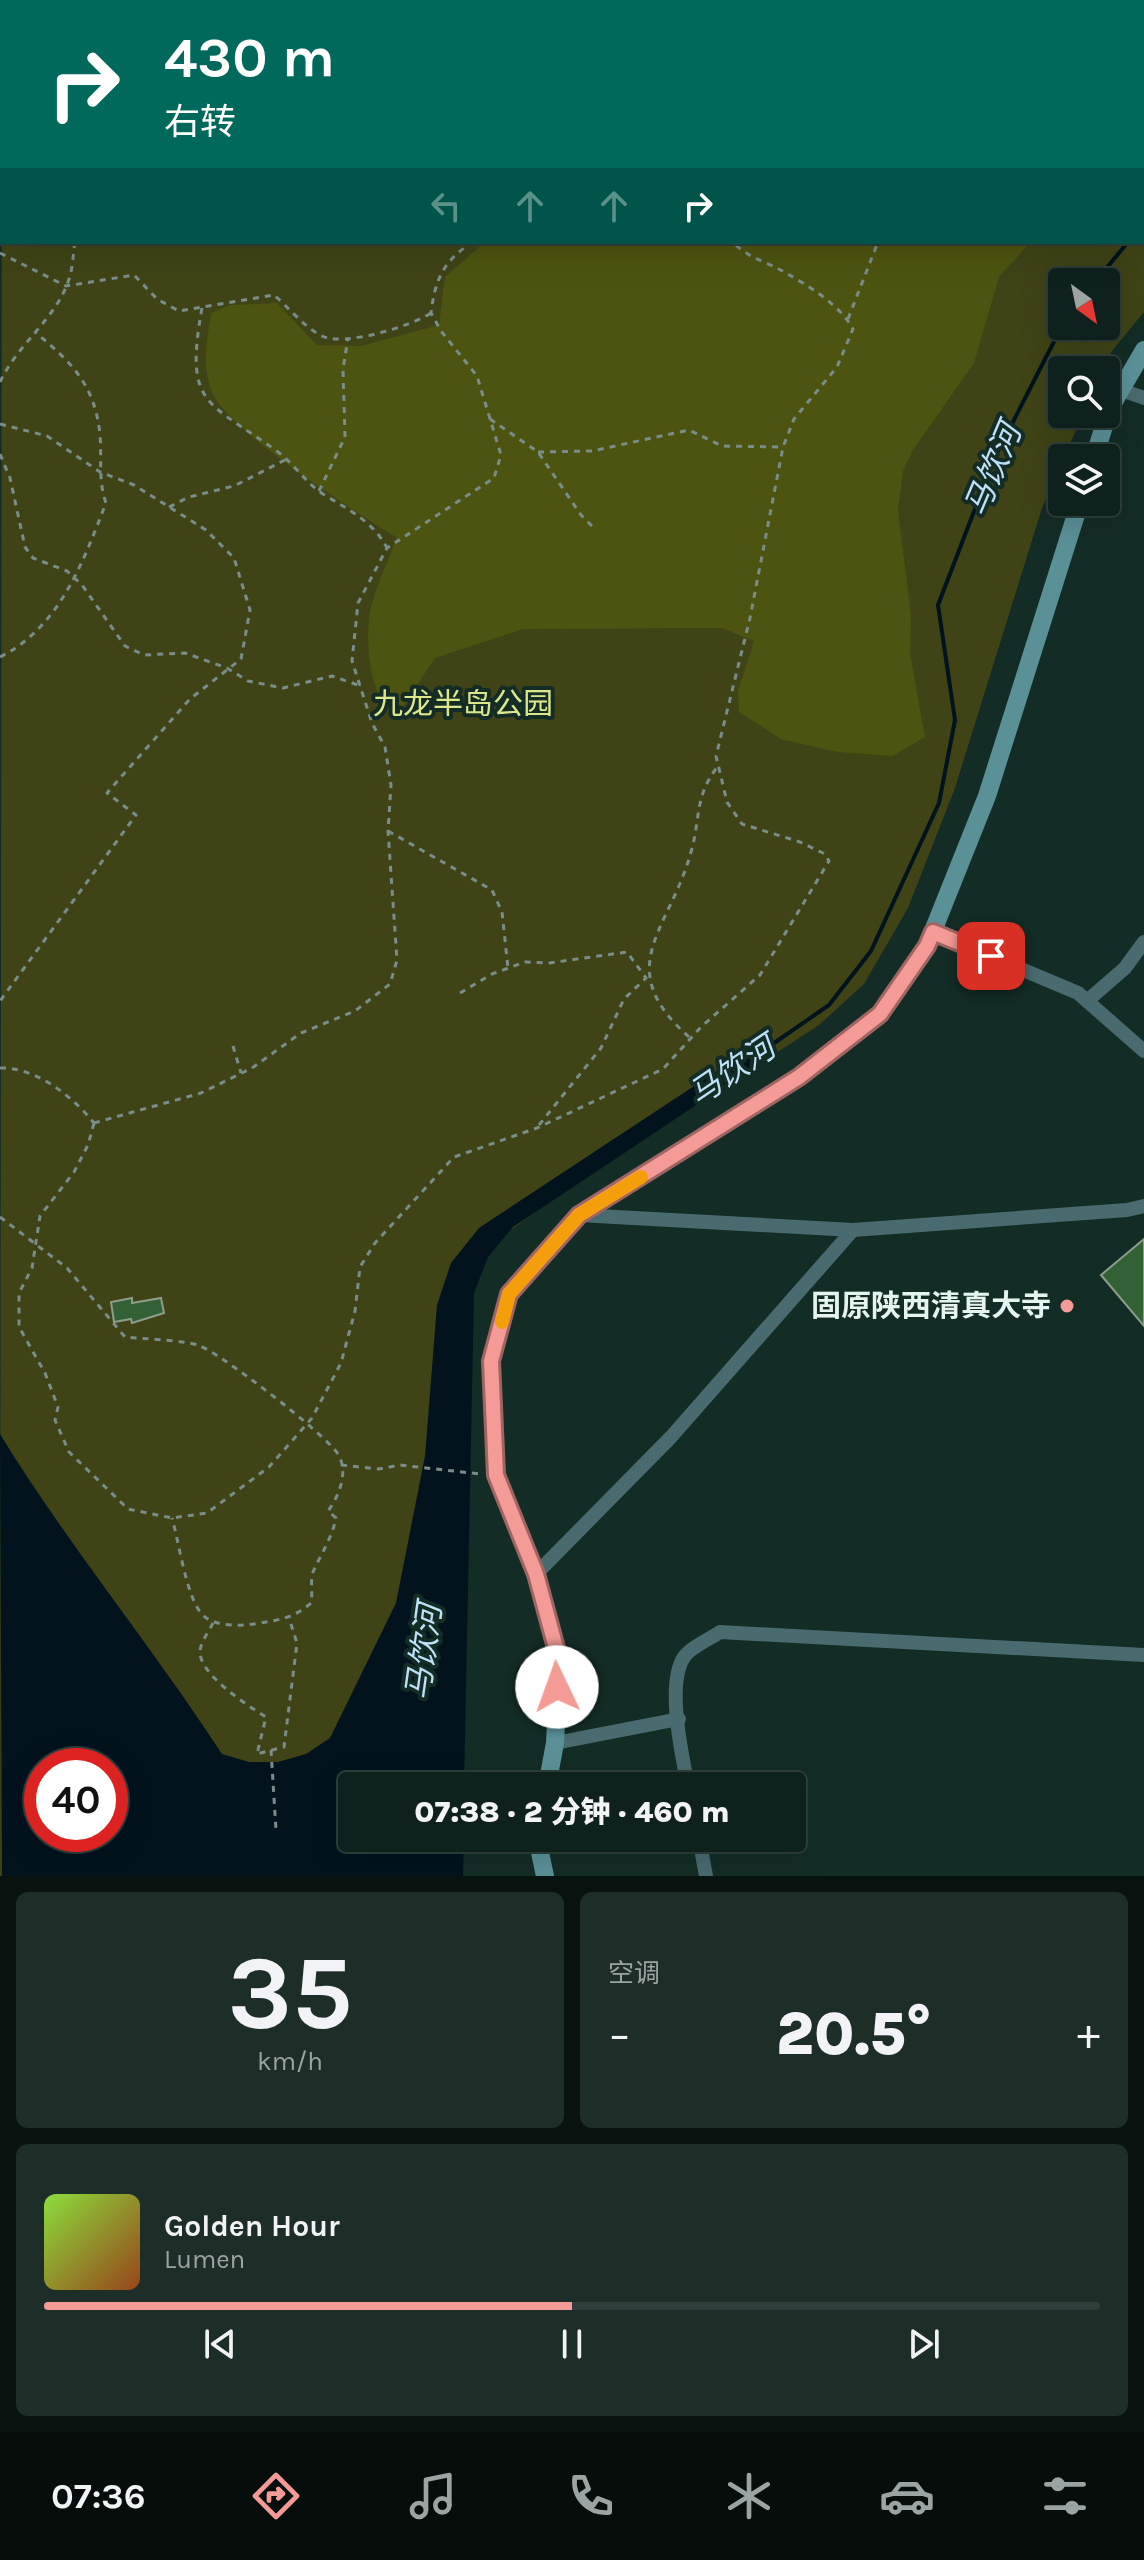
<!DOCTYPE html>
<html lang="zh">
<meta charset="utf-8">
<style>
body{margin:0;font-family:Karla,"Noto Sans SC",sans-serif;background:#1d2e29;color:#f1f3f6;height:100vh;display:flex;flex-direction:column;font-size:30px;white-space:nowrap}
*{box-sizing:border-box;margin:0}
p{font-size:26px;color:#9ba3a3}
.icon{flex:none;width:44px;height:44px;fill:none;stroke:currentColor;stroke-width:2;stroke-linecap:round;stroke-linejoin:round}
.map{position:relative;height:1876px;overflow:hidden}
.side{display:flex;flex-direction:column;gap:16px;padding:16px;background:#08120f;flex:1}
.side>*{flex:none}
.guide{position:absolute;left:0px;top:0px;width:1144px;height:244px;box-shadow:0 8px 32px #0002,0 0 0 2px #2f3e3b;background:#00695c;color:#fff;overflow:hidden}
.needle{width:52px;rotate:147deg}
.buttons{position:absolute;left:1048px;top:268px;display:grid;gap:16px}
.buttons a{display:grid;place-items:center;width:72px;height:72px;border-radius:8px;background:#0f211c;box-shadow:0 8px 32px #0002,0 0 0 2px #2f3e3b;font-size:40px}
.speed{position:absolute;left:24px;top:1748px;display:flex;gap:16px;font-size:40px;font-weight:700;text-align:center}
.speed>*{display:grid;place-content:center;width:104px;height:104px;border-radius:50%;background:#0f211c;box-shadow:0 8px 32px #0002,0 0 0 2px #2f3e3b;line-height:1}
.speed .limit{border:12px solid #d22;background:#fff;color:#111}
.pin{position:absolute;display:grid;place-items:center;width:68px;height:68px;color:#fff;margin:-34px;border-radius:16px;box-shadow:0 4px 12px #0006}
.me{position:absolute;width:88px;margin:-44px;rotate:357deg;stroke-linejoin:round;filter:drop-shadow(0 0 6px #0008)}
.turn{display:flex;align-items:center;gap:28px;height:168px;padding:0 32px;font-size:36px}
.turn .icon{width:104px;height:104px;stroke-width:2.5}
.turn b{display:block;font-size:56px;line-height:68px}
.lanes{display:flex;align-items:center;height:76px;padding:0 32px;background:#0003;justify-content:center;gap:40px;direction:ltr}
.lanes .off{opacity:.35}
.big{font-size:60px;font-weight:800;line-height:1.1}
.side .tile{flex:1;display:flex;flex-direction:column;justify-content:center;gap:12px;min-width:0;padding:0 28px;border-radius:12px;background:#1d2e29}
.side .dial{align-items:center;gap:0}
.dial b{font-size:104px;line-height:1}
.song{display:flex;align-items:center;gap:24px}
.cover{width:96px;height:96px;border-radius:12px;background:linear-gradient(135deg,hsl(90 70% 55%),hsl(20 70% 35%))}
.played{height:8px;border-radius:4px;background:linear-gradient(90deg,#f59b97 50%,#2f3e3b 50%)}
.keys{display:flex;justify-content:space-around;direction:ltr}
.heat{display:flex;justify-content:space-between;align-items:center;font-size:44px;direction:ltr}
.side .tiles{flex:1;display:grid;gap:16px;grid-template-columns:1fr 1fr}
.tile:last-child{grid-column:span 2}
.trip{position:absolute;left:338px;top:1772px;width:468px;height:80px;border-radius:8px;background:#0f211c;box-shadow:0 8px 32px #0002,0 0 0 2px #2f3e3b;font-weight:800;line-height:80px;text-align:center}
.menu{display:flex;height:128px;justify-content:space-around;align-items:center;background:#060d0b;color:#9ba3a3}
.menu .icon{width:56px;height:56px}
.menu .current{color:#f59b97}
.menu b{font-size:36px;color:#f1f3f6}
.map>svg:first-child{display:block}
.green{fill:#3f4316;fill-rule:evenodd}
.forest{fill:#4d5310}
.water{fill:#02131e;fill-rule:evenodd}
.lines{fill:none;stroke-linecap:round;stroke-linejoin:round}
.stream{stroke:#02131e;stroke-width:4}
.building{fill:#336135;stroke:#8c9d8c;stroke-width:2}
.path{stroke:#7a8d88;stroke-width:3;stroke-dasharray:6 6;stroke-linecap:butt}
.lane{stroke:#496a6e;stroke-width:7}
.street{stroke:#496a6e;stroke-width:14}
.secondary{stroke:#5a9197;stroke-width:18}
.highway{stroke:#71c9d4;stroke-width:24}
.route-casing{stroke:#9f6562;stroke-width:20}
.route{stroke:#f59b97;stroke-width:14}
.slow{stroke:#f59e0b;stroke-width:14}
.poi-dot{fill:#f59b97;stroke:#142c26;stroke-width:3}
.labels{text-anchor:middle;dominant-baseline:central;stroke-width:8;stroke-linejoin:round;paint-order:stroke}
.park-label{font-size:30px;fill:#dce78b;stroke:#142c26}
.poi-label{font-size:30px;font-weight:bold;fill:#e6f4ef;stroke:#142c26;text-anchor:end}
.water-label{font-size:32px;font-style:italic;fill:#bfe1f7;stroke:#142c26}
</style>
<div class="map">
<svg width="1144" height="1876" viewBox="0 0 1144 1876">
<rect width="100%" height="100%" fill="#142c26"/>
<!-- green -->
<g class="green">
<polygon points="90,0 1089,0 1093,2 69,2"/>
<path d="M2,8v234h1140l2,-218v288l-33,40 -8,18h-41v44h21l-41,94 -87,280 -47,120 -44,76 -45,41 -259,169 -70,51 -17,39 -12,502h-109v52l106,38h-458zM1062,282h44v44h-44zM42,1766h68v68h-68z"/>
</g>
<!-- forest -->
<path class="forest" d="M485,242h546l-32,35 -25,86 -61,87 -10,21 -5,40 13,104 -1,38 15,84 -32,19 -56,-4 -56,-13 -42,-27 -1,-21 16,-50 -32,-13 -199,1 -88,29 -39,59c-26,-18 -30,-68 -27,-98 3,-27 20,-56 27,-82 -38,-23 -169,-107 -184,-145 -11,-27 -5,-52 -1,-79l19,-8 47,-2 40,42 44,1 78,-21 6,-48z"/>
<!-- water -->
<path class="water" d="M764,1040l12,12 -263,175 -25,30 -14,36 -10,493h-112v52h112l-1,38h-461l-2,-442c68,111 151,211 222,320l27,8h29l28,-8 24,-16 66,-135 29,-147 12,-151 14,-42 28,-35zM42,1766h68v68h-68z"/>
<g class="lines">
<!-- stream -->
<g class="stream">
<polyline points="1142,225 1144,223"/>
<polyline points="1095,282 1128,242"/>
<polyline points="767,1048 829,1005 871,951 939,803 955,720 938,605 995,457 1062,326"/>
</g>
</g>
<!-- building -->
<g class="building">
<polygon points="1144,1239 1144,1326 1101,1275"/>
<polygon points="132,1298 132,1303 161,1298 164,1313 132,1323 131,1319 114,1322 111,1302"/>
</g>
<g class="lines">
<!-- path -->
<g class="path">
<polyline points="0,80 2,80"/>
<path d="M0,253l66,33 68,-11 23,24 22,12 95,-16c14,12 31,33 48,41 21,11 90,-10 109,-23"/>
<path d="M202,308c-18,99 5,92 76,144 17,13 27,30 45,42 24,15 50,27 64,54"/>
<polyline points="848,319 878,242"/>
<path d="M0,382c19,-40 57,-64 69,-103 4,-11 4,-25 6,-37"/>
<polyline points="490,419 538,452 581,515 593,527"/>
<polyline points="0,424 47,436 100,472 134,485 206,530 234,558 250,610 241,659 190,699 107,793 136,815 0,1001"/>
<polyline points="538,452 592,451 689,430 722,446 783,447"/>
<polyline points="0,454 10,478 25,547 33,558 67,571 82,585 125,646 144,655 185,653 227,668 248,681 283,688 332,676 361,686"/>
<polyline points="319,491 345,437 343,369 348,338"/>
<polyline points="169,507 189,497 234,486 287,459"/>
<path d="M0,657c60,-30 83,-95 106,-154 -8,-22 -4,-44 -6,-68 -5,-51 -29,-73 -65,-103"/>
<polyline points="388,831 492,890 502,912 508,968"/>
<polyline points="460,993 492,974 525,962 549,963 627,952 646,978"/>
<path d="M689,1037c-79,-70 -19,-107 2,-185 10,-35 3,-55 27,-86"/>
<polyline points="233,1046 241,1073"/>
<path d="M0,1068c36,-1 72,28 94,55"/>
<path d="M94,1123l-6,22 -14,27 -34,44 -8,52 -13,25v34l26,46 13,34 -3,13 14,32 59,57 44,9 35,-5 62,-46 43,-49 29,-55 14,-52 5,-44 15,-24 79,-86 83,-29 126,-59 38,-42 59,-52 69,-114 -4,-7 -25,-12 -58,-18 -15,-22 -11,-46 34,-138 33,-171 11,-28 43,-52 16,-38c-12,-23 -44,-43 -67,-56 -18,-11 -39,-15 -53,-31"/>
<path d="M94,1123l107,-30 51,-25 49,-35 54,-22 35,-27 7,-24 -9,-129 3,-46 -6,-38 -13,-24 -20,-62 6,-58 29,-55 107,-70 7,-23 -24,-79 -36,-45 -10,-18c4,-34 13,-53 42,-71"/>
<polyline points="539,1125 601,1048 624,999 647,977"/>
<path d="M0,1217l67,51 58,69c19,2 57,3 73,8 24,9 126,88 140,109 11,18 1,42 -10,57l8,7c-4,20 -15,36 -23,54 -3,8 0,21 -2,31 -18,16 -34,17 -57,21 -15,2 -42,3 -53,-11 -15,-18 -22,-71 -29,-95"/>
<polyline points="341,1465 379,1469 400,1465 480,1474"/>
<path d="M213,1623c-4,8 -13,20 -13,29 0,23 48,54 66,65l-9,37 27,-7 13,-104 -8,-25"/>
<polyline points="271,1750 276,1830"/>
</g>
<!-- lane -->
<g class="lane">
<polyline points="307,0 308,2"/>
<polyline points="760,2 760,0"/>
</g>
<!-- street -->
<g class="street">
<polyline points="571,0 573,2"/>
<polyline points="471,2 473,0"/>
<polyline points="1121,390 1144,398"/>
<polyline points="933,932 1078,993 1144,1051"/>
<polyline points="1087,1001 1125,968 1144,942"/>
<polyline points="579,1215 853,1230 1127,1210 1144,1206"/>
<polyline points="536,1574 671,1437 853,1230"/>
<polyline points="555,1743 679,1719"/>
<path d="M688,1786c-6,-31 -22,-102 -4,-129 7,-10 26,-18 36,-25l424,23"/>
<polyline points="699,1838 706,1876"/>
</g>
<!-- secondary -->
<g class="secondary">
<polyline points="1094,458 1109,410 1144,350"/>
<polyline points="547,1786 555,1743 559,1659 536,1574 496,1475 491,1361 509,1294 579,1215 799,1077 880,1014 927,946 987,796 1080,502"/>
<polyline points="537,1838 545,1876"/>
</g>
<!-- highway -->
<polyline class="highway" points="1133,0 1136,2"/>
</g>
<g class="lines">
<!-- route casing -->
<g class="route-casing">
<polyline id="route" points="557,1687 559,1659 536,1574 496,1475 491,1361 509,1294 579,1215 799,1077 880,1014 927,946 933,932 991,956"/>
</g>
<!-- route -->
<use href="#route" class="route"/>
<!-- slow -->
<polyline class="slow" points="502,1322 509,1294 579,1215 641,1177"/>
</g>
<!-- markers -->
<circle class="poi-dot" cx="1067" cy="1306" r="8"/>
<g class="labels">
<!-- park labels -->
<g class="park-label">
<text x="463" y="704">九龙半岛公园</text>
</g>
<!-- poi labels -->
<g class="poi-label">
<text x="1051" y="1306">固原陕西清真大寺</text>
</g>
<!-- water labels -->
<g class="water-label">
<text transform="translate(993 470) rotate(-67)">马饮河</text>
<text transform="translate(732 1071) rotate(-34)">马饮河</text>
<text transform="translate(424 1652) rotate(-82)">马饮河</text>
</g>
</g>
</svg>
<div class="buttons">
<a><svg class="needle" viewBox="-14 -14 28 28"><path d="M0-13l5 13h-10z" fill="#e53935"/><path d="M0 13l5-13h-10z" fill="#9ba3a3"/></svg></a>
<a><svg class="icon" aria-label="search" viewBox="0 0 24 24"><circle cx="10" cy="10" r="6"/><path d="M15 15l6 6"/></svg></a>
<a><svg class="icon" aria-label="layers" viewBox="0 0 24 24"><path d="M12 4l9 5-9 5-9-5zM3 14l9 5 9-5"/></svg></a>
</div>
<div class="speed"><div class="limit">40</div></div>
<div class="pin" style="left:991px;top:956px;background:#d93025"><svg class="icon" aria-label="arrive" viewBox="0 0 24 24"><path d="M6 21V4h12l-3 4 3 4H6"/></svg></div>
<svg class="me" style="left:557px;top:1687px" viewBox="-20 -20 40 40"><circle r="19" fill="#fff"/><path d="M0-13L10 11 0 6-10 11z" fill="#f59b97"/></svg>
<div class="trip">07:38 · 2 分钟 · 460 m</div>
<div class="guide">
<div class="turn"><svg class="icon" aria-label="right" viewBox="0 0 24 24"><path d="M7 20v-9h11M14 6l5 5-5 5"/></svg><div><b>430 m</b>右转</div></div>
<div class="lanes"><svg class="icon off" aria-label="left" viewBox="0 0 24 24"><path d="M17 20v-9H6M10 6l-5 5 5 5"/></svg><svg class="icon off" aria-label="ahead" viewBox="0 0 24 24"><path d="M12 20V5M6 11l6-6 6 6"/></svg><svg class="icon off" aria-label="ahead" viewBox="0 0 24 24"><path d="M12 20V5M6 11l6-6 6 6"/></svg><svg class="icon" aria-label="right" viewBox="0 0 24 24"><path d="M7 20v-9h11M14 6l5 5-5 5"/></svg></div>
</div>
</div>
<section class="side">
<div class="tiles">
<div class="tile dial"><b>35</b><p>km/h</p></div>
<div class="tile"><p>空调</p>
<div class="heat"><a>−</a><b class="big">20.5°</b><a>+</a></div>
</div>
<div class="tile">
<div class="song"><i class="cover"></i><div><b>Golden Hour</b><p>Lumen</p></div></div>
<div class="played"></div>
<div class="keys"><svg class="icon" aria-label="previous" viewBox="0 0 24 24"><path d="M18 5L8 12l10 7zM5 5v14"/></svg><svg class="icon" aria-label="pause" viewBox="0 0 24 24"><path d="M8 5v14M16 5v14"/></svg><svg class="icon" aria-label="next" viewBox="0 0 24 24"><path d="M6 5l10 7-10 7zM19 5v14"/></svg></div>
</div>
</div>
</section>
<nav class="menu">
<b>07:36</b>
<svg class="icon current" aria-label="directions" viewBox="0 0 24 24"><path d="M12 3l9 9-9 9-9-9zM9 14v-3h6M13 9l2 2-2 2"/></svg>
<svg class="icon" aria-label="music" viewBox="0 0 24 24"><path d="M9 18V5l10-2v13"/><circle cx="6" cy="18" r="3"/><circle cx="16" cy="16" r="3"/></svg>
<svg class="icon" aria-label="phone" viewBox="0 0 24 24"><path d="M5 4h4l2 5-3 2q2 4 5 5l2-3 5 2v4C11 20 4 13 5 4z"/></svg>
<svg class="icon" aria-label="climate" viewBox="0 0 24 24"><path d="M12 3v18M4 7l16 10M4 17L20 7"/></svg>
<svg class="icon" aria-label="car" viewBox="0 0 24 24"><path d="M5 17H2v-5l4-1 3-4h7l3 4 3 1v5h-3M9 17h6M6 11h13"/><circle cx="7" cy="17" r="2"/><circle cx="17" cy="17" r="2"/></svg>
<svg class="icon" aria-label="filters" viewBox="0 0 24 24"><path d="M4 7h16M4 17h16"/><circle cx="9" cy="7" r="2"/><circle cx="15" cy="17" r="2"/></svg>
</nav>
